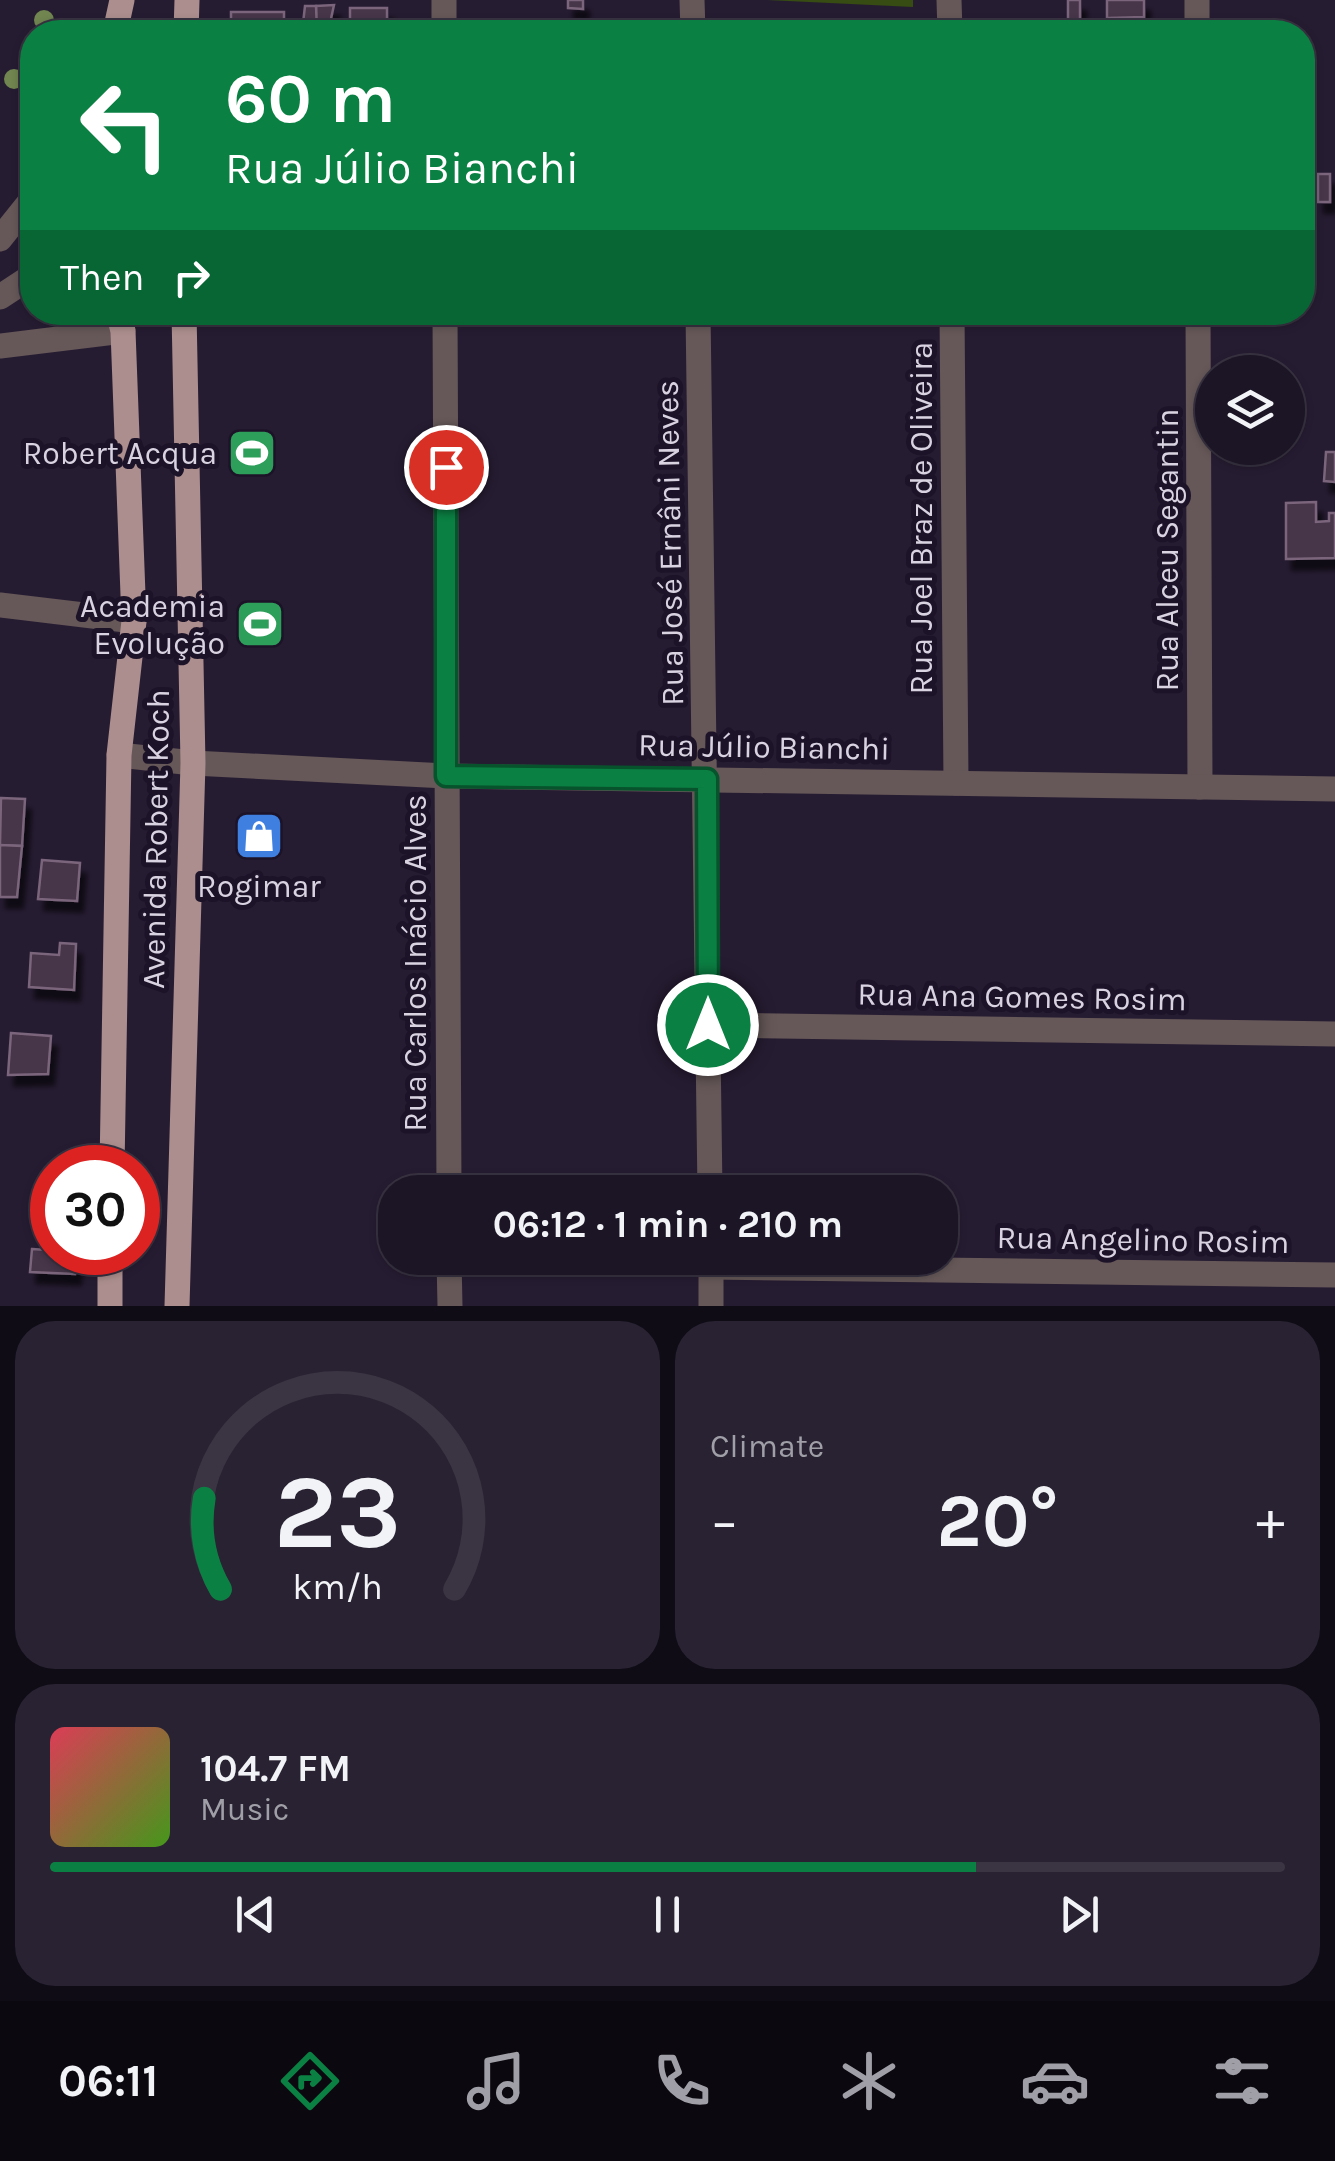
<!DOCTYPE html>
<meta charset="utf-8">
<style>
body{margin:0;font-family:Karla,sans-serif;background:#292232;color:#f1f3f6;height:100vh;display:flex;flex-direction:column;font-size:38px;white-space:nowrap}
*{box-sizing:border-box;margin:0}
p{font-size:32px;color:#a09fa7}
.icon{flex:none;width:55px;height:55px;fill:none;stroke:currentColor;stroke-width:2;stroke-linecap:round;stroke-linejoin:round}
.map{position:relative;height:1306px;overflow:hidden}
.drawer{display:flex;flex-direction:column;gap:15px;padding:15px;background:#0f0c15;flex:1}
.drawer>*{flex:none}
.guide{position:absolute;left:20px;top:20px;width:1295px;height:305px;border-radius:40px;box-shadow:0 2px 8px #0004,0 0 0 2px #3a3443;background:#0b8043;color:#fff;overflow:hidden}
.tools{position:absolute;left:1195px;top:355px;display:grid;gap:20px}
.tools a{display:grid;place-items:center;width:110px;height:110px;border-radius:50%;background:#1c1526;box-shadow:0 2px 8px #0004,0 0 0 2px #3a3443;font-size:50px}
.speed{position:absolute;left:30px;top:1145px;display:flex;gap:20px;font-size:50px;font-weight:700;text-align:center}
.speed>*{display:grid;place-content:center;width:130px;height:130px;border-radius:50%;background:#1c1526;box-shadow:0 2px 8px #0004,0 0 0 2px #3a3443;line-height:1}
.speed .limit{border:15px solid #d22;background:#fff;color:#111}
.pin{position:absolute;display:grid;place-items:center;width:85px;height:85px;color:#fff;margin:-42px;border:5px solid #fff;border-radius:50%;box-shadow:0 2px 10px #0007}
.me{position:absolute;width:110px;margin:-55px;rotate:0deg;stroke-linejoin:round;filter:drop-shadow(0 0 8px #0008)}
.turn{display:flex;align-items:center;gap:35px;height:210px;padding:0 40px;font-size:45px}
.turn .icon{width:130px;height:130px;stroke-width:2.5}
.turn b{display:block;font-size:70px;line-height:85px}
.then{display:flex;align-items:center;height:95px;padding:0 40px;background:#0003;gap:20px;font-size:38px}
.big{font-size:75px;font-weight:700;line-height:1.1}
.drawer .widget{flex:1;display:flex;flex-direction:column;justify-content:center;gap:15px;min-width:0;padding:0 35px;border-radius:40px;background:#292232}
.drawer .dial{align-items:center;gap:0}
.dial svg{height:260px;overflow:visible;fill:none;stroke:#3a3443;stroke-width:7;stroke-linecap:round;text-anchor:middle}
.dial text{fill:#f1f3f6;stroke:none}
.song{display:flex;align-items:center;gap:30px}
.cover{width:120px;height:120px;border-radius:15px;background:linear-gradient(135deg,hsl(350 70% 55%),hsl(100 70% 35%))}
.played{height:10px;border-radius:5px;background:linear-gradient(90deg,#0b8043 75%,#3a3443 75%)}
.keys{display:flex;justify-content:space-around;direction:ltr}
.heat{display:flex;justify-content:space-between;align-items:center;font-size:55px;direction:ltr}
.drawer .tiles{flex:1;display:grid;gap:15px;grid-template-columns:1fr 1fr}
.widget:last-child{grid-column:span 2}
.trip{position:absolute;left:378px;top:1175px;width:580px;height:100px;border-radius:40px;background:#1c1526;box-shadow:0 2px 8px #0004,0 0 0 2px #3a3443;font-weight:700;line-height:100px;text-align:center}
.menu{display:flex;height:160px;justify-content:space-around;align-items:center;background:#0b080f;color:#a09fa7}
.menu .icon{width:70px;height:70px}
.menu .on{color:#0b8043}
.menu b{font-size:45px;color:#f1f3f6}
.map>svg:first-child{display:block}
.green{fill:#364c12}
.building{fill:#473448;stroke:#7a657b;stroke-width:2.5;filter:url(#shadow)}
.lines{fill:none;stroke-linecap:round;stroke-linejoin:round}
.street{stroke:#665858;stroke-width:25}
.primary{stroke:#ac8e8e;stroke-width:25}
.tree{fill:#708550}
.route-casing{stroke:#07532c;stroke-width:25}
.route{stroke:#0b8043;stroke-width:18}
.labels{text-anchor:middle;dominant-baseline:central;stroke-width:10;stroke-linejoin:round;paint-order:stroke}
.poi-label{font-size:32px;fill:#d8d2e1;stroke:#1c1328;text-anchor:end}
.street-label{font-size:32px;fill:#d8d2e1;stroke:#1c1328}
</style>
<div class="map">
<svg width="1335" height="1306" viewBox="0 0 1335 1306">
<defs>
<filter id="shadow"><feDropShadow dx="6" dy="11" stdDeviation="2.5" flood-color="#0009"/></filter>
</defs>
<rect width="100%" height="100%" fill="#261c32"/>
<!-- green -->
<polygon class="green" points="767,0 913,0 913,7"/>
<!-- building -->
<g class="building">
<polygon points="568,0 583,0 583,9 568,8"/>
<rect x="1068" y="0" width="12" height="20"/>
<polygon points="1107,0 1144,0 1144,17 1107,18"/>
<polygon points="334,5 328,32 316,32 316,6"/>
<polygon points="305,6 316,6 317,32 302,32"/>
<rect x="350" y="8" width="37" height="24"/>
<rect x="231" y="12" width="53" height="20"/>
<rect x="1318" y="174" width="12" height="28"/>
<polygon points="1326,452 1335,452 1335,482 1324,481"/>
<polygon points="1316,502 1316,522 1329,521 1329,513 1335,513 1335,558 1286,559 1286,503"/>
<polygon points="1,798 25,799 22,846 0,845"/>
<polygon points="0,845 22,846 17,897 0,897"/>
<polygon points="42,860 80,863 77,901 38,899"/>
<polygon points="60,943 76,944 74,990 29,987 31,953 59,955"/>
<polygon points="11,1033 51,1036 48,1074 8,1075"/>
<polygon points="32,1249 77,1252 75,1274 30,1272"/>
</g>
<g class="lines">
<!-- street -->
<g class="street">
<polyline points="444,0 444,32"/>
<polyline points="692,0 693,32"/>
<polyline points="949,0 950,32"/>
<polyline points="1197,0 1197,32"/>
<polyline points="0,239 32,199"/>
<polyline points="0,297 32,276"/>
<polyline points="445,312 449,1192"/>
<polyline points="698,312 710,1192"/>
<polyline points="952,312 956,783"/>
<polyline points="1198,312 1200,787"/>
<polyline points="0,346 123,331"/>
<polyline points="0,605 134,621"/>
<polyline points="119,755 193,763 446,776 1335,789"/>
<polyline points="708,1025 1335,1034"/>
<polyline points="449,1258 450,1306"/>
<polyline points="711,1267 1335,1275"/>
<polyline points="711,1306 711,1258"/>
</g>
<!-- primary -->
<g class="primary">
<polyline points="115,32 122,0"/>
<polyline points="186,32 187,0"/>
<polyline points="112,1168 119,755 134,621 123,331 118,312"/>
<polyline points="110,1306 110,1252"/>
<polyline points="177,1306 193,763 184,312"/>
</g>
</g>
<!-- trees -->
<g class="tree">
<circle cx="44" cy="20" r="10"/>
<circle cx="14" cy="79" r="10"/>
</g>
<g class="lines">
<!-- route casing -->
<g class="route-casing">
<polyline id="route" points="446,467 446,776 707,779 708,1025"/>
</g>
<!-- route -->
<use href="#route" class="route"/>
</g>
<!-- icons -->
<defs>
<g id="stadium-square" transform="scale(2.5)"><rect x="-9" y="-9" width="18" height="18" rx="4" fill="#2e9e5b" stroke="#1c1328"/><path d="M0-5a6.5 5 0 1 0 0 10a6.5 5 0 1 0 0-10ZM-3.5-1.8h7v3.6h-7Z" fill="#fff"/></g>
<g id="shop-square" transform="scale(2.5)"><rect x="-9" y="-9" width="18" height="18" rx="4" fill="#3f7fe0" stroke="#1c1328"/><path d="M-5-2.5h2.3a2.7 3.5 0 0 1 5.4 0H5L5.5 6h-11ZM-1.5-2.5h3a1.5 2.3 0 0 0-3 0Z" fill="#fff"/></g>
</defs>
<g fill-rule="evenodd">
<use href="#stadium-square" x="252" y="453"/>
<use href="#stadium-square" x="260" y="624"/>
<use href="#shop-square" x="259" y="836"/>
</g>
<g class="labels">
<!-- poi labels -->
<g class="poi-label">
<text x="217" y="453">Robert Acqua</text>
<text x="225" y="606">Academia<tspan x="225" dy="37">Evolução</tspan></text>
<text x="259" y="886" text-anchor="middle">Rogimar</text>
</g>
<!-- street labels -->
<g class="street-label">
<text transform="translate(921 518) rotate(-90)">Rua Joel Braz de Oliveira</text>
<text transform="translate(670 543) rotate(-91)">Rua José Ernâni Neves</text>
<text transform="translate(1167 550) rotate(-90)">Rua Alceu Segantin</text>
<text transform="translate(764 747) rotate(1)">Rua Júlio Bianchi</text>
<text transform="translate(156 839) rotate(-89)">Avenida Robert Koch</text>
<text transform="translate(415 963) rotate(-90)">Rua Carlos Inácio Alves</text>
<text transform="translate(1022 997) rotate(1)">Rua Ana Gomes Rosim</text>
<text transform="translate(1143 1240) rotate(1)">Rua Angelino Rosim</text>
</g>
</g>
</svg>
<div class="tools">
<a><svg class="icon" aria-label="layers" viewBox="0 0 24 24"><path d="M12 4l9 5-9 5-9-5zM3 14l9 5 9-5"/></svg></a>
</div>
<div class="speed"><div class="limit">30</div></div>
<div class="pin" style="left:446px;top:467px;background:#d93025"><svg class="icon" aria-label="arrive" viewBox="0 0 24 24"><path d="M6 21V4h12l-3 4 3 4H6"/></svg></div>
<svg class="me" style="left:708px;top:1025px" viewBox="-20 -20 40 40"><circle r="17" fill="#0b8043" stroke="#fff" stroke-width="3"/><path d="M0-11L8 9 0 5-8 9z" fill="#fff"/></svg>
<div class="trip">06:12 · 1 min · 210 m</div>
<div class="guide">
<div class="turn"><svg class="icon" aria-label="left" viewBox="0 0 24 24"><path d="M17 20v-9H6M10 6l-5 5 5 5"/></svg><div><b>60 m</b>Rua Júlio Bianchi</div></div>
<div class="then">Then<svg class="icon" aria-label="right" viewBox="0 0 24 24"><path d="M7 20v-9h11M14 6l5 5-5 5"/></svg></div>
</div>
</div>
<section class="drawer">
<div class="tiles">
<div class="widget dial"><svg viewBox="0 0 100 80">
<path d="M14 69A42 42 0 1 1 86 69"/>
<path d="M14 69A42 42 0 0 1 9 41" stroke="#0b8043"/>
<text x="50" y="56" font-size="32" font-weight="700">23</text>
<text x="50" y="72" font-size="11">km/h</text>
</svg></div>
<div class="widget"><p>Climate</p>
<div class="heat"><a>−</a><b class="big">20°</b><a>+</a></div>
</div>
<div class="widget">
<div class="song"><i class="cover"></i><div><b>104.7 FM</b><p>Music</p></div></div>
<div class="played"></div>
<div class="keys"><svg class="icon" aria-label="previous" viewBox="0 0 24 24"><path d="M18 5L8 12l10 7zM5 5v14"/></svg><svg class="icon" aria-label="pause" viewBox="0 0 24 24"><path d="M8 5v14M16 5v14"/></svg><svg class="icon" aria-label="next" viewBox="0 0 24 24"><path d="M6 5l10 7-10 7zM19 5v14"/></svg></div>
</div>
</div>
</section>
<nav class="menu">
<b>06:11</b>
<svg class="icon on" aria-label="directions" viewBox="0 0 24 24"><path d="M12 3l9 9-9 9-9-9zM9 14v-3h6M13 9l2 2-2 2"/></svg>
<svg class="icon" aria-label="music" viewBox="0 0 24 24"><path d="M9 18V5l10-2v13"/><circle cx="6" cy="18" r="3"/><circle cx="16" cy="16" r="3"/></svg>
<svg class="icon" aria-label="phone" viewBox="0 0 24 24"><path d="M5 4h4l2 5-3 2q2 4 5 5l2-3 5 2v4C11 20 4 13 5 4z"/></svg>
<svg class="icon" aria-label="climate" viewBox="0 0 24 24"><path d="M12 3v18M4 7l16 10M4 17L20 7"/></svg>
<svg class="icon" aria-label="car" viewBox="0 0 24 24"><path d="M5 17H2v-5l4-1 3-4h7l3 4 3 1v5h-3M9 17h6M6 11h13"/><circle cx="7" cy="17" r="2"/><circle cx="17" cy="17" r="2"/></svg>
<svg class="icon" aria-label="filters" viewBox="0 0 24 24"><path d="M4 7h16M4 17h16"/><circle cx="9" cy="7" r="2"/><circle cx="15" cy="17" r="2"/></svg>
</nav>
